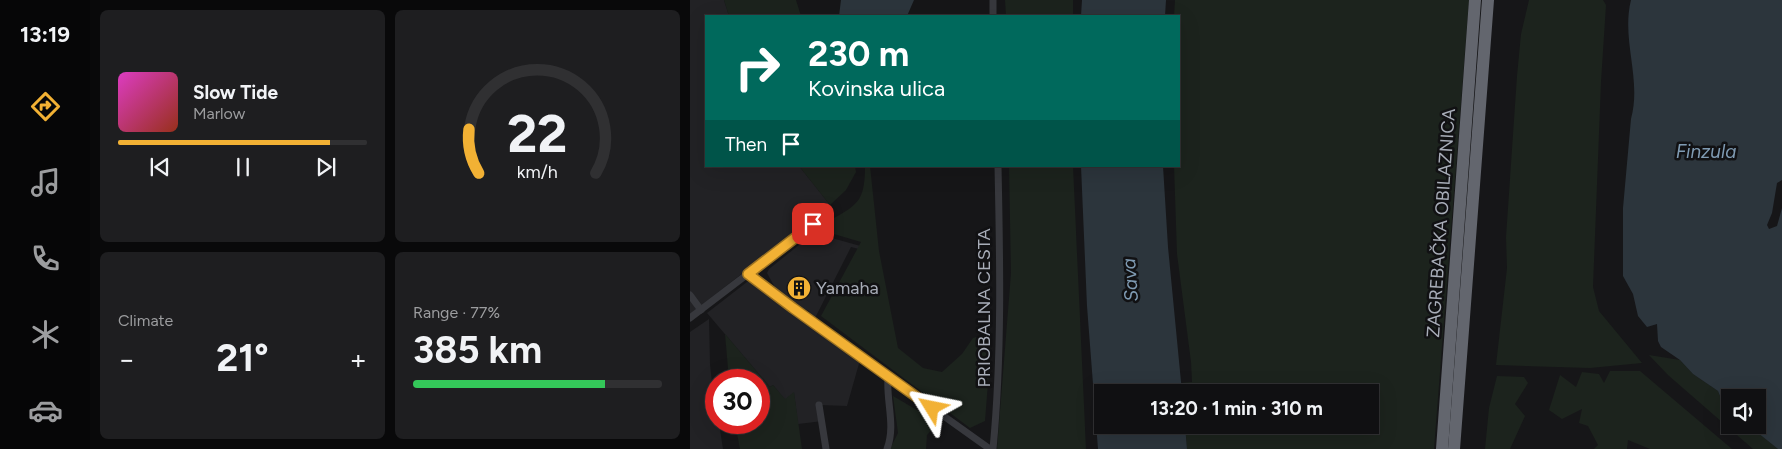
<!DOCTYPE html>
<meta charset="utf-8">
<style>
body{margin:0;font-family:Figtree,sans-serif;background:#1e1e20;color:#f1f3f6;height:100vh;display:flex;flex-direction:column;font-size:19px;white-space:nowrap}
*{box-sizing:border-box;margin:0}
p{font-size:16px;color:#9c9d9f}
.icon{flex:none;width:28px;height:28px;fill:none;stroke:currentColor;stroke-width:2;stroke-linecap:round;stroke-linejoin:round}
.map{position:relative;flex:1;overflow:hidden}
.drawer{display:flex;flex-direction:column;gap:10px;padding:10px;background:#09090a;width:600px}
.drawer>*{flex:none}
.guide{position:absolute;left:15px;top:15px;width:475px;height:152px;border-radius:0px;box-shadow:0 5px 20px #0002,0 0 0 1px #303032;background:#00695c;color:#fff;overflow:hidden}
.fabs{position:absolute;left:1031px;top:389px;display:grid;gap:10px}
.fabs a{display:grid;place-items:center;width:45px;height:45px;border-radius:0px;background:#101012;box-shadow:0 5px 20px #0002,0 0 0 1px #303032;font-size:25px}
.speed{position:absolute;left:15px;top:369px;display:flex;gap:10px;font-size:25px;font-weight:700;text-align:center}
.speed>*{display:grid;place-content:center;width:65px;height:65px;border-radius:50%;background:#101012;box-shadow:0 5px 20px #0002,0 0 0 1px #303032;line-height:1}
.speed .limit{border:8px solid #d22;background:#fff;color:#111}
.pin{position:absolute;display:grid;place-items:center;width:42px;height:42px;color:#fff;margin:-21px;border-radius:10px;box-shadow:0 2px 8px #0006}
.me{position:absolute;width:55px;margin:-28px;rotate:305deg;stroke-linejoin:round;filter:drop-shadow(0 0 4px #0008)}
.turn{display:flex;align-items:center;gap:18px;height:105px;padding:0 20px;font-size:22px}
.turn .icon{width:65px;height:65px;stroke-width:2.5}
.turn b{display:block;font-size:35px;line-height:42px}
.then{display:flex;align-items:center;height:48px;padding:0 20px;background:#0003;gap:10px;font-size:19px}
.big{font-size:38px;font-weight:700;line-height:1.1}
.drawer .card{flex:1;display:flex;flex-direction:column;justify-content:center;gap:8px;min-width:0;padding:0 18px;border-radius:8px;background:#1e1e20}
.drawer .dial{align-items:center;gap:0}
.dial svg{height:130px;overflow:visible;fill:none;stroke:#303032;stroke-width:7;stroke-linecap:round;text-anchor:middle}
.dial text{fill:#f1f3f6;stroke:none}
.song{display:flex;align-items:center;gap:15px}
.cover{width:60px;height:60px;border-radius:8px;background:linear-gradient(135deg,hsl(310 70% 55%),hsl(10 70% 35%))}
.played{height:5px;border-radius:2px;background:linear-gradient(90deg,#f2b134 85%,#303032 85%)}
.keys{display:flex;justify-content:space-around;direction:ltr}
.heat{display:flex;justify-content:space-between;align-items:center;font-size:28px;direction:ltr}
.charge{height:8px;border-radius:4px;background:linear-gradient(90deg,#34c759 77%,#303032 0)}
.drawer .tiles{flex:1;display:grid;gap:10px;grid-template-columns:repeat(2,1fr)}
.trip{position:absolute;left:404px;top:384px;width:285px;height:50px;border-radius:0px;background:#101012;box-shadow:0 5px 20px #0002,0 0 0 1px #303032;font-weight:700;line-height:50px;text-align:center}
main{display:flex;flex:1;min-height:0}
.tabs{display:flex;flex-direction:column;width:90px;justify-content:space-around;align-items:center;background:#060607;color:#9c9d9f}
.tabs .icon{width:35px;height:35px}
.tabs .active{color:#f2b134}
.tabs b{font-size:22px;color:#f1f3f6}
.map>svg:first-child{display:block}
.built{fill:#222225}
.green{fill:#1c231d}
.water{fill:#2c353c}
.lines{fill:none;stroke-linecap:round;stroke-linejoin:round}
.minor{stroke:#37383d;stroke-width:7}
.motorway{stroke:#63666e;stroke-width:12}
.route-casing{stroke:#9d7322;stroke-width:12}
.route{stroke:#f2b134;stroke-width:9}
.labels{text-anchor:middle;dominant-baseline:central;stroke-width:5;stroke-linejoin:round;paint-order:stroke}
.street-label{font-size:18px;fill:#a8adb8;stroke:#111113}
.poi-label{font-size:18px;fill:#a8adb8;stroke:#111113;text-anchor:start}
.water-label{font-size:19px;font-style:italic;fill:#7f9bb3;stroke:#111113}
</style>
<main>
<nav class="tabs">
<b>13:19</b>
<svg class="icon active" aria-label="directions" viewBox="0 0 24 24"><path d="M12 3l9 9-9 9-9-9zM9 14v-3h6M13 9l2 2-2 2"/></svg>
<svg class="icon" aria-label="music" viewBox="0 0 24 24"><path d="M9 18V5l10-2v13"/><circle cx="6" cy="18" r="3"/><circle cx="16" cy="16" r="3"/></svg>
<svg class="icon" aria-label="phone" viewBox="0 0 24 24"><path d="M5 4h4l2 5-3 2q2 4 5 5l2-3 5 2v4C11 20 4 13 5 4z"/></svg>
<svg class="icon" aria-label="climate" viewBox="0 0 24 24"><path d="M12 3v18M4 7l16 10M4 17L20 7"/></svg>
<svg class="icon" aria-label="car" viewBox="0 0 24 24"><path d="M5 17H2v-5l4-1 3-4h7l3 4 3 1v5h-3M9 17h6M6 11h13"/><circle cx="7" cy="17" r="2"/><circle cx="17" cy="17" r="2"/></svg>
</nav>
<section class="drawer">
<div class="tiles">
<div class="card">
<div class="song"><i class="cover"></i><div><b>Slow Tide</b><p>Marlow</p></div></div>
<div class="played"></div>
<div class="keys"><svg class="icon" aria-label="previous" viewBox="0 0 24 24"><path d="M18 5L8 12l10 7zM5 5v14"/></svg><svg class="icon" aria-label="pause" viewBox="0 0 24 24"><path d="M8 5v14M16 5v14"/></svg><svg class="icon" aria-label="next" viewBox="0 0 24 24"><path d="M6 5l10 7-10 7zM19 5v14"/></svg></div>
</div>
<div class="card dial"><svg viewBox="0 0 100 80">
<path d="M14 69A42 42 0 1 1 86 69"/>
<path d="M14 69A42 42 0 0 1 8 42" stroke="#f2b134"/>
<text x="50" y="56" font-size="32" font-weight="700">22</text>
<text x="50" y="72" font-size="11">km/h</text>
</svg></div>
<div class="card"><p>Climate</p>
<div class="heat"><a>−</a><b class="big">21°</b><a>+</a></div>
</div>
<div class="card"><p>Range · 77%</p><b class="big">385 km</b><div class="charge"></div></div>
</div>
</section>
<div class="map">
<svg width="1092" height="449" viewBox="0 0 1092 449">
<rect width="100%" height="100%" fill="#161618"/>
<!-- built -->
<g class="built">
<polygon points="0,0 34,0 39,16 16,16 16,166 109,166 140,205 0,314"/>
<polygon points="124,233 174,247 173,250 161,247 124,320 119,311 101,303 87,291 77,273 79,269"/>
<polygon points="57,282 63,282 170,360 157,406 130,405 133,421 108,424 104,393 95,400 83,385 80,387 17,313"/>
<polygon points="19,319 20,364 26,422 29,423 33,449 0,449 0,332"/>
</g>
<!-- green -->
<g class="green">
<polygon points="34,0 106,0 111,16 39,16"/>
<polygon points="315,0 383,0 383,16 316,16"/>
<polygon points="485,0 779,0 744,449 497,449 495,425 680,425 680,392 492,392 491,383 502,382 501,362 487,254 484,166 489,166 489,16 484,16"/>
<polygon points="839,0 913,0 916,5 911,82 903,287 909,311 952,363 900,368 806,365 817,268 816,237 827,76 831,34"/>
<polygon points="109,166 165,166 166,172 156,190 140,205"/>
<path d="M175,166h5l9,85 19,97 25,20 19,4 20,-18 11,-16 19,-6 -7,89 -15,7 -149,-112 40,-74 -34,-10v-10c30,-17 38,-19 38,-56z"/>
<polygon points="319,166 383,166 396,449 307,449 321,273"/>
<polygon points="35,334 80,387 83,385 95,399 104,392 112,449 50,449 45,423 69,422 69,380 39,380"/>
<polygon points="959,355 990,360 1003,374 1028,391 1032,401 1040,408 1040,425 1058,425 1088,449 1063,449 978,375"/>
<polygon points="920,371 950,371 1042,449 960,449 938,440 937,449 904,449 908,445 898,426 889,423 892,409 872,419 859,410 870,375 886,387 892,372 909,374 914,383"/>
<polygon points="807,376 834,377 838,383 825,404 835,416 820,449 795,449 799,408"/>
<polygon points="203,396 232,413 245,426 237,435 236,449 200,449 208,433"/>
</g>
<!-- water -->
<g class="water">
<polygon points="151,0 224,0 217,16 149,16"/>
<polygon points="392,0 476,0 475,16 391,16"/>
<path d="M941,0h151v180l-5,3 -5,30 -5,12 2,4 8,-3 5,-18v241h-4l-30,-24h10v-27h-28v10l-8,-7 -4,-10 -25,-17 -13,-14 -19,-13 -3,-6 -1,-17 -10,3 -9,-11 -5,-22 -10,-18v-68l8,-89c11,-40 -10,-79 0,-119z"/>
<polygon points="391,166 473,166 478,247 492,392 412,392 412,425 495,425 497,449 408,449 397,306"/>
</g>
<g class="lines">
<!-- minor -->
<g class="minor">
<polyline points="303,0 303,16"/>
<polyline points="58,274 112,315 300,449"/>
<polyline points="0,295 11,310"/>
<polyline points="0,318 135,215"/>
<polyline points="129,405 136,449"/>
<path d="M197,449c9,-24 -1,-47 1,-72"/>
<path d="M303,449c9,-95 7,-188 5,-283"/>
</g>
<!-- motorway -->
<g class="motorway">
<polyline points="752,449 785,0"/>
<polyline points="764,449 798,0"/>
</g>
</g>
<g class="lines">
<!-- route casing -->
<g class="route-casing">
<polyline id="route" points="123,224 58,274 103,308 242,408"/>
</g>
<!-- route -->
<use href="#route" class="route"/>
</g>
<!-- icons -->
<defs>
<g id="building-disc" transform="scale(1.25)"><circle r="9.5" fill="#f2b134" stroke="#111113"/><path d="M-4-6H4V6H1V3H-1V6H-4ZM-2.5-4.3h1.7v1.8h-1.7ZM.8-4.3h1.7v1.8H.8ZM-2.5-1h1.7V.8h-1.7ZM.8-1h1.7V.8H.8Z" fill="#111"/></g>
</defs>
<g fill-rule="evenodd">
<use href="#building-disc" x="109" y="288"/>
</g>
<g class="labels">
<!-- street labels -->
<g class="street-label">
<text transform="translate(751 223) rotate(-86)">ZAGREBAČKA OBILAZNICA</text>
<text transform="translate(294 308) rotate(-90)">PRIOBALNA CESTA</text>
</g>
<!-- poi labels -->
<g class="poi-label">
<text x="126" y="288">Yamaha</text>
</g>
<!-- water labels -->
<g class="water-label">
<text x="1016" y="151">Finzula</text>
<text transform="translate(440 280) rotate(-94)">Sava</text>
</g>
</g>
</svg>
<div class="fabs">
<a><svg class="icon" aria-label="sound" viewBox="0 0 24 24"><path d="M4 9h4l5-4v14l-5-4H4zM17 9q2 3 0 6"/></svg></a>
</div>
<div class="speed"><div class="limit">30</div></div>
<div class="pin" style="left:123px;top:224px;background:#d93025"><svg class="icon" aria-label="arrive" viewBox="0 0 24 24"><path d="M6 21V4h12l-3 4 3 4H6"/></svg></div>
<svg class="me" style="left:242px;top:408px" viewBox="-20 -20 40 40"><path d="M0-17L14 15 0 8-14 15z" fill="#f2b134" stroke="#fff" stroke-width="4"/></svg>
<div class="trip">13:20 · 1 min · 310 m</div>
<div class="guide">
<div class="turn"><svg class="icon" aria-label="right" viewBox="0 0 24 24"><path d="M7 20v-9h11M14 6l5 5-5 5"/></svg><div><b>230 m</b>Kovinska ulica</div></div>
<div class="then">Then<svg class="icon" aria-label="arrive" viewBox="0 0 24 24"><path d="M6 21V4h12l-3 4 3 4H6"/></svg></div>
</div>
</div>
</main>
